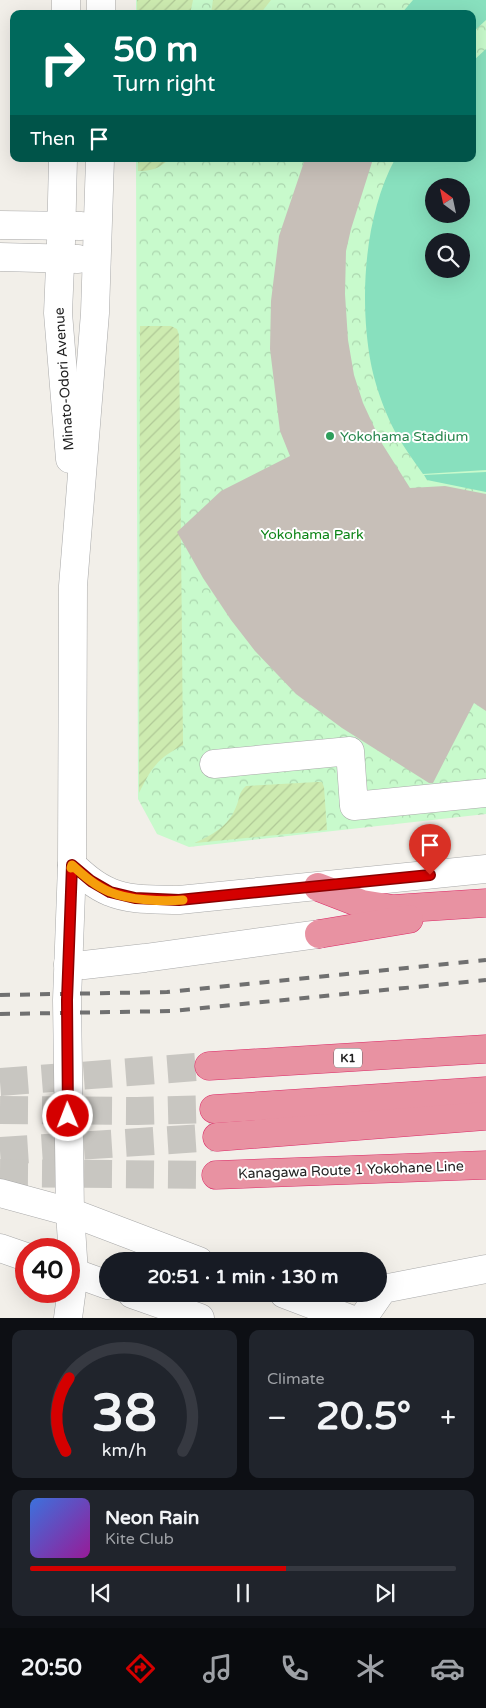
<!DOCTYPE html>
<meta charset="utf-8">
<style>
body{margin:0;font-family:"Varela Round",sans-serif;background:#20242c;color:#f1f3f6;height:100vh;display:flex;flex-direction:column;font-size:19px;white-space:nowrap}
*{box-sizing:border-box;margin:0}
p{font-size:16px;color:#9ea1a6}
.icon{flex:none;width:28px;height:28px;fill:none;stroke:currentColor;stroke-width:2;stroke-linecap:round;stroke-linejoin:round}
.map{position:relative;height:1318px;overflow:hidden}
.panel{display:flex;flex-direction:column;gap:12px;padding:12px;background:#0d0f14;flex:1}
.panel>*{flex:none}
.banner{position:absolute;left:10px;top:10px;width:466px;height:152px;border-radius:10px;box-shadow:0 5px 20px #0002;background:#00695c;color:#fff;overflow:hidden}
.needle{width:32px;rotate:327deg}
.fabs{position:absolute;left:425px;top:178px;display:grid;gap:10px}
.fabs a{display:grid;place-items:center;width:45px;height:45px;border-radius:50%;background:#171b24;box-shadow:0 5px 20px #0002;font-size:25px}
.speed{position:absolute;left:15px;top:1238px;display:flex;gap:10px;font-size:25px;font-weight:700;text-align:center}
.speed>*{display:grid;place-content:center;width:65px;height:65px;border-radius:50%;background:#171b24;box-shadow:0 5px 20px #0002;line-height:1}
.speed .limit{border:8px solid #d22;background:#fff;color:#111}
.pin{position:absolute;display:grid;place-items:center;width:42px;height:42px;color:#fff;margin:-51px -21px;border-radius:50% 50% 50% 0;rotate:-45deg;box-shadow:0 0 5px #0007}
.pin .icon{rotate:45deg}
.me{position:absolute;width:55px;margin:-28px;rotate:359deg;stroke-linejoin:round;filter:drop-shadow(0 0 4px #0008)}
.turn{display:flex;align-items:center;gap:18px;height:105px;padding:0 20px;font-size:22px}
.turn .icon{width:65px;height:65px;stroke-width:2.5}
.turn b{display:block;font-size:35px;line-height:42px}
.then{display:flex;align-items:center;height:48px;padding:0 20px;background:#0003;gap:10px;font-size:19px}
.big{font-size:38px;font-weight:800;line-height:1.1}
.panel .widget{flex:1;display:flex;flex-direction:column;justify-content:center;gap:8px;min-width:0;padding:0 18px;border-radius:10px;background:#20242c}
.panel .dial{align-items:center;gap:0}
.dial svg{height:130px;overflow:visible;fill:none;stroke:#363941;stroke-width:7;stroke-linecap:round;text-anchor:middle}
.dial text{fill:#f1f3f6;stroke:none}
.song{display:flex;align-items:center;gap:15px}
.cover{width:60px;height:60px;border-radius:8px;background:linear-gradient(135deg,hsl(220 70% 55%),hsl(300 70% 35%))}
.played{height:5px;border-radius:2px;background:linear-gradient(90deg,#d40000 60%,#363941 60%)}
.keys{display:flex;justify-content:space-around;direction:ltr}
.heat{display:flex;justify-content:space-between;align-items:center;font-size:28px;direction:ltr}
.panel .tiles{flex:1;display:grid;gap:12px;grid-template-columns:1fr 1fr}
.widget:last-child{grid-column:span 2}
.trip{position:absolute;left:99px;top:1252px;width:288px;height:50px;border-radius:25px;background:#171b24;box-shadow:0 5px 20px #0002;font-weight:800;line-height:50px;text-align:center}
.tabs{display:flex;height:80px;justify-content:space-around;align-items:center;background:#090b0e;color:#9ea1a6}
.tabs .icon{width:35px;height:35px}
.tabs .on{color:#d40000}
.tabs b{font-size:22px;color:#f1f3f6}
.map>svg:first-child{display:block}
.park{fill:url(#park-crowns);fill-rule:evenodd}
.garden{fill:url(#garden-furrows)}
.pitch{fill:#88e0be;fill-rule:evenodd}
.building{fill:#c7bfb8}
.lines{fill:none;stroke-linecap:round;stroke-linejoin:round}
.highway-tunnel{stroke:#c8c6c1;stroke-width:28;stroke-dasharray:28 14;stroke-linecap:butt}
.minor-casing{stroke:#a9a9a9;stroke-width:29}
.highway-casing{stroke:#dc2a67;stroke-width:29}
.minor{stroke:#fff;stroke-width:28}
.highway{stroke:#e892a2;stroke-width:28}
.rail{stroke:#707070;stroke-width:4;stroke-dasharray:10 10;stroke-linecap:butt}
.route-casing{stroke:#8a0000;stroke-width:12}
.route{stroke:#d40000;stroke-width:9}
.slow{stroke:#f59e0b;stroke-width:9}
.leisure-dot{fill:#2e9e5b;stroke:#fff;stroke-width:2}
.labels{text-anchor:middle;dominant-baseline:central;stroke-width:4;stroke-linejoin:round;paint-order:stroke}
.shield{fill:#fff;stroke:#646464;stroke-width:1}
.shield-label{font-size:12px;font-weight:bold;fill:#222}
.street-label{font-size:14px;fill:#222;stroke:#fff}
.leisure-label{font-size:14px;fill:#27864d;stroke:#fff;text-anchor:start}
.park-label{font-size:14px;fill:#0c8416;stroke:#fff}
</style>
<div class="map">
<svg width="486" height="1318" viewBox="0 0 486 1318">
<defs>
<pattern id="park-crowns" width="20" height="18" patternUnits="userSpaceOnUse" patternTransform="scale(1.25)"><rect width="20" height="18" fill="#c8facc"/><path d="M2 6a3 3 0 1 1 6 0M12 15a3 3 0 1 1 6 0" fill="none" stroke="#acd6af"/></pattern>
<pattern id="garden-furrows" width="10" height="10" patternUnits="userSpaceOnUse" patternTransform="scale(1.25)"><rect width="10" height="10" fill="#cdebb0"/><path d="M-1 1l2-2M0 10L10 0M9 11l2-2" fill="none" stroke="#b0c997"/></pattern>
</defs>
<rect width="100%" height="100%" fill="#f2efe9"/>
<!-- park -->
<path class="park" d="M136,0h350v814l-297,33 -32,-13 -19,-35 -2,-640h336v-145h-336zM434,186h27v28h-27zM434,241h27v28h-27z"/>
<!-- garden -->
<g class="garden">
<polygon points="137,0 193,0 190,14 137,14"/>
<polygon points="213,0 271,0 260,14 211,14"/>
<path d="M138,159h31c-10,10 -18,12 -31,12z"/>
<path d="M140,326h31l6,3 2,6 4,410c-26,14 -31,22 -44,48z"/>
<path d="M317,782h5l2,5 3,43 -132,13c18,-9 33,-16 41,-36 4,-9 2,-14 10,-21z"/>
</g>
<!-- pitch -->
<g class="pitch">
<polygon points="413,0 486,0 486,20 473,32 472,14 401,14"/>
<path d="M486,49v421l-63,4c-9,-13 -18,-25 -26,-39 -11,-19 -22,-50 -26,-71 -12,-64 -7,-147 24,-205h77l1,-98zM434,186h27v28h-27zM461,241v28h-27v-28z"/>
<polygon points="486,472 486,492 427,480 424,475"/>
</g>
<!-- building -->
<polygon class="building" points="305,159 373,159 351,229 346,251 345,294 348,340 354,375 363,403 381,442 410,488 445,486 486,494 486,711 474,703 433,783 429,783 342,728 296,694 255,651 231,620 203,578 177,532 221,491 290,456 280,431 270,349 271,301 279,236"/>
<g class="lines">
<!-- highway-tunnel -->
<g class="highway-tunnel">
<polyline points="0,1082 209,1066"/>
<polyline points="0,1110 137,1111 214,1109"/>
<polyline points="0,1151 217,1137"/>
<polyline points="0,1173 216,1175"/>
</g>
<!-- minor casing -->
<g class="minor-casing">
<g id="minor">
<polyline points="66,14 66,0"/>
<polyline points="101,14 101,0"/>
<polyline points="63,159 61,242 58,313 70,459"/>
<polyline points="0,225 81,226"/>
<polyline points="0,257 78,259"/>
<polyline points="214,764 350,751 354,806 486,793"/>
<path d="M72,865c11,10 23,21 38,27 21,9 47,7 69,8l307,-31"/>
<polyline points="68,964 84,965 145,958 319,934"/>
<polyline points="0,1193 70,1212 199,1261"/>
<polyline points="0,1248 26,1257"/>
<polyline points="69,1271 108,1285"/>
<polyline points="132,1294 200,1318"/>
<polyline points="284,1294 348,1318"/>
<polyline points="68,1318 74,1273 70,1212 67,1000 72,865 73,586 95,313 100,159"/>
<polyline points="363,1318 383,1289 486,1269"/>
</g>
</g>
<!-- highway casing -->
<g class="highway-casing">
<g id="highway">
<polyline points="318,887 362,904 393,909 486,903"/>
<polyline points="319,934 409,919"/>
<polyline points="209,1066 486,1049"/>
<polyline points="214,1109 486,1091"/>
<polyline points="217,1137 486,1116"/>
<polyline points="216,1175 486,1165"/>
</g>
</g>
<!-- minor -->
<use href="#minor" class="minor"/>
<!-- highway -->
<use href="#highway" class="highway"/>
<!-- rail -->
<g class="rail">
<polyline points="0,995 167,992 486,960"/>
<polyline points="0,1014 172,1011 486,980"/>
</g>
</g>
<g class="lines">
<!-- route casing -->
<g class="route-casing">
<polyline id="route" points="68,1116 67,1000 72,865 91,881 110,892 135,898 179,900 430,875"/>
</g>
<!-- route -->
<use href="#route" class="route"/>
<!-- slow -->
<path class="slow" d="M71,868l1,-3c11,10 23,21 38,27 18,8 53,10 73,8"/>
</g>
<!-- markers -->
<circle class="leisure-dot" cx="330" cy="436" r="5"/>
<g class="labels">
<!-- shield labels -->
<rect class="shield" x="334" y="1048.5" width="28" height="19" rx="4"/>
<g class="shield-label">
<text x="348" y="1058">K1</text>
</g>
<!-- street labels -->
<g class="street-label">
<text transform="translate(64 379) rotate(-94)">Minato-Odori Avenue</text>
<text transform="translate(351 1170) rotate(-2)">Kanagawa Route 1 Yokohane Line</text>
</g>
<!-- leisure labels -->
<g class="leisure-label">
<text x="340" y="436">Yokohama Stadium</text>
</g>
<!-- park labels -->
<g class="park-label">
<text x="312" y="534">Yokohama Park</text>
</g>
</g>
</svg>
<div class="fabs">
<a><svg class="needle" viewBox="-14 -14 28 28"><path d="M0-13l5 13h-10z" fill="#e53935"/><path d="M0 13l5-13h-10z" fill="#9ea1a6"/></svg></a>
<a><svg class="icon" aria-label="search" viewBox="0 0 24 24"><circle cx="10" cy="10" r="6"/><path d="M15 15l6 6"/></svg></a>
</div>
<div class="speed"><div class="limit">40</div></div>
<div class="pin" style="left:430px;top:875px;background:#d93025"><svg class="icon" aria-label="arrive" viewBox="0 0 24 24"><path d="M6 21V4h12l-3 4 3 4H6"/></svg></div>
<svg class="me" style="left:68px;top:1116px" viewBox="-20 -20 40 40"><circle r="17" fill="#d40000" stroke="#fff" stroke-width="3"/><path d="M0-11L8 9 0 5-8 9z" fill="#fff"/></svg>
<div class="trip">20:51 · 1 min · 130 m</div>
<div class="banner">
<div class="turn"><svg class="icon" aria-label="right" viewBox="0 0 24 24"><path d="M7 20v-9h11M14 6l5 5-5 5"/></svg><div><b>50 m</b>Turn right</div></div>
<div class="then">Then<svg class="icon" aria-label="arrive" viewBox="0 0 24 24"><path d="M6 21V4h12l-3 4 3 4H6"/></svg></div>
</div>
</div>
<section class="panel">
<div class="tiles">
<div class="widget dial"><svg viewBox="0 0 100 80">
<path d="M14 69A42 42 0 1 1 86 69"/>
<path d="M14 69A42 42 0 0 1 16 24" stroke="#d40000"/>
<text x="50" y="56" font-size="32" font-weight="700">38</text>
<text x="50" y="72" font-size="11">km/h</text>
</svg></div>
<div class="widget"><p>Climate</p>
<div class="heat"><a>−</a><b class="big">20.5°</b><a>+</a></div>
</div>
<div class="widget">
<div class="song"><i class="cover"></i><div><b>Neon Rain</b><p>Kite Club</p></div></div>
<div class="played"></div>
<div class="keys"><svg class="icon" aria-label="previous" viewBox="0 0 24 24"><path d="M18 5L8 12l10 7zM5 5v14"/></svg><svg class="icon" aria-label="pause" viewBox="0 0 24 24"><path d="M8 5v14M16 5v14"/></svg><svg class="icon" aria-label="next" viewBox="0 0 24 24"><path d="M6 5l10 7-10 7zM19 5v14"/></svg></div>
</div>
</div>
</section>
<nav class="tabs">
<b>20:50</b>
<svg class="icon on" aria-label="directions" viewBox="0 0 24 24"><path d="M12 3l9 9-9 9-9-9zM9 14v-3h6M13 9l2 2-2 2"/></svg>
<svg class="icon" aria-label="music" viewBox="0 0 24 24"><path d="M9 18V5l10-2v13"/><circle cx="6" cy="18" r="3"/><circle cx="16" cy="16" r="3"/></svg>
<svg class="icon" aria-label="phone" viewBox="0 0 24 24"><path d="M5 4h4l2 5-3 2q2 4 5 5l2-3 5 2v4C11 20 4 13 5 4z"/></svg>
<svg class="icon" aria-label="climate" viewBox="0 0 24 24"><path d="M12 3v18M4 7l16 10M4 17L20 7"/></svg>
<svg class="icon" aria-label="car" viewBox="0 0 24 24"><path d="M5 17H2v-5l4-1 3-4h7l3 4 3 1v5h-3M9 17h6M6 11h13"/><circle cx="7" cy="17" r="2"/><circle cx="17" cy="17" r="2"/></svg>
</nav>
